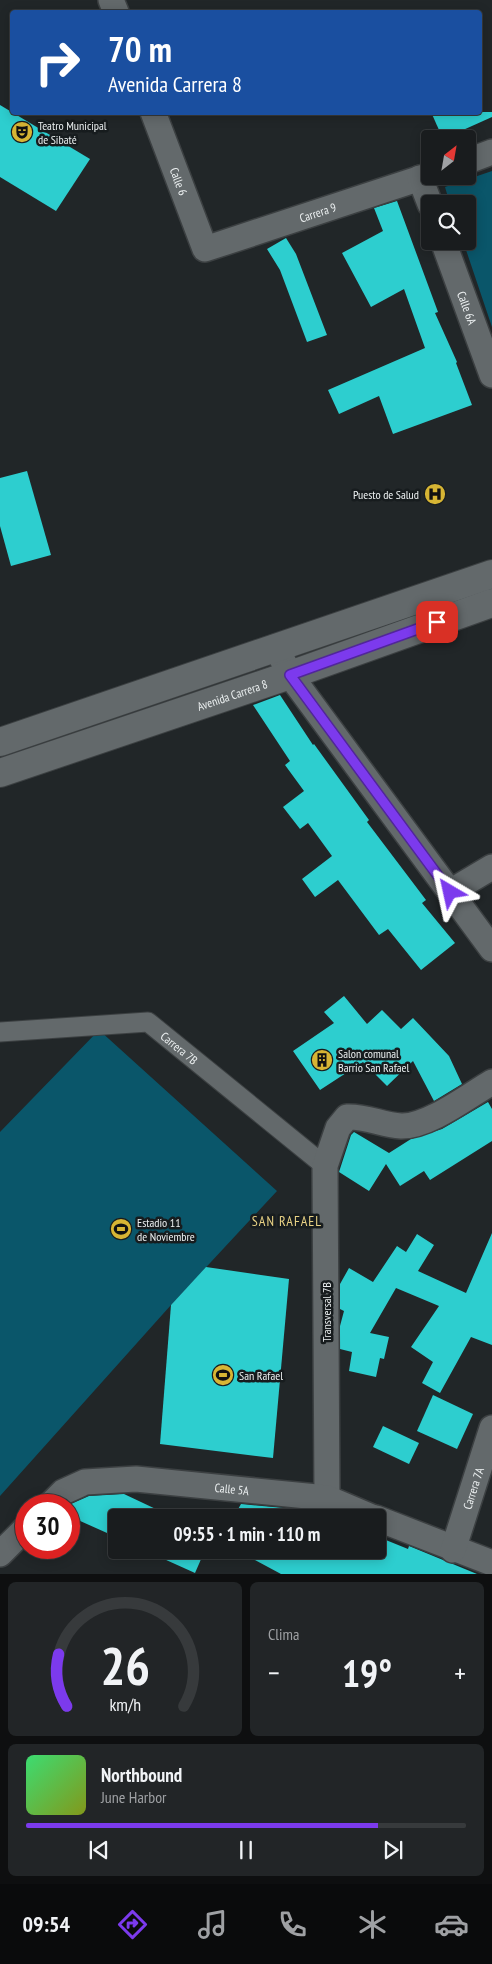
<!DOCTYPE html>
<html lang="es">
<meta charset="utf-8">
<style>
body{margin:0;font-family:"PT Sans Narrow",sans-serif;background:#222527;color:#f1f3f6;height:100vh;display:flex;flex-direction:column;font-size:19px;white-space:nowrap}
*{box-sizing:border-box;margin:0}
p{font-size:16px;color:#9fa1a4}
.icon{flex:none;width:28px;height:28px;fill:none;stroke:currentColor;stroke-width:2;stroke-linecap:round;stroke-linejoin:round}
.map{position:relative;height:1574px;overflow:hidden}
.drawer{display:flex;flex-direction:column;gap:8px;padding:8px;background:#0e0f10;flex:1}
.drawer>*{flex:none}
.guide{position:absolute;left:10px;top:10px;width:472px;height:105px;border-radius:5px;box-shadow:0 2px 12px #0003,0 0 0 1px #373a3c;background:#1a4fa0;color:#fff;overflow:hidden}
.needle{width:32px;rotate:31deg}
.fabs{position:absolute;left:421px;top:130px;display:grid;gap:10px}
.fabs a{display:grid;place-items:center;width:55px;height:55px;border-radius:5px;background:#191c1e;box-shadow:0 2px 12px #0003,0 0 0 1px #373a3c;font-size:25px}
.speed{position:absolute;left:15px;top:1494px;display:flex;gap:10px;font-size:25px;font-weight:700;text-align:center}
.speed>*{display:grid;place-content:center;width:65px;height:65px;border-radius:50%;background:#191c1e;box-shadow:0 2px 12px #0003,0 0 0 1px #373a3c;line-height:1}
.speed .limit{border:8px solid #d22;background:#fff;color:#111}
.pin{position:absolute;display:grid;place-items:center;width:42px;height:42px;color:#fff;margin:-21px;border-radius:10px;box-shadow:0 2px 8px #0006}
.me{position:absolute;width:55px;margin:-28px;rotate:324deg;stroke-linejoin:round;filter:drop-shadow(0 0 4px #0008)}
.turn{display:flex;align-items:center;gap:18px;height:105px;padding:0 15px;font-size:22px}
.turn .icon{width:65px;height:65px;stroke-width:2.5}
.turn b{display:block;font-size:35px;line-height:42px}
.big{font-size:38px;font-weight:600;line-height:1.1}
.drawer .widget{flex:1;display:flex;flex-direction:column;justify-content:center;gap:8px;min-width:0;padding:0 18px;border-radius:8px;background:#222527}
.drawer .dial{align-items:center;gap:0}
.dial svg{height:130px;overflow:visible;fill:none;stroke:#373a3c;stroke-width:7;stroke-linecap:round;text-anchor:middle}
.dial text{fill:#f1f3f6;stroke:none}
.song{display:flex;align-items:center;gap:15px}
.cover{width:60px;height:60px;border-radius:8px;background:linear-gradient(135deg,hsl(140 70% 55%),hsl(70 70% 35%))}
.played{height:5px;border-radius:2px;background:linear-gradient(90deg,#7c3aed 80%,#373a3c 80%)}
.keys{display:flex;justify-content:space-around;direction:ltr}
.heat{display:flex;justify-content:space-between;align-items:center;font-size:28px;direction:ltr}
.drawer .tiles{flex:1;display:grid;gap:8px;grid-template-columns:1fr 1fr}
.widget:last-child{grid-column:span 2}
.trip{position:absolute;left:108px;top:1509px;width:278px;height:50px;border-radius:5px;background:#191c1e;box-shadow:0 2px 12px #0003,0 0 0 1px #373a3c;font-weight:600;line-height:50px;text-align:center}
.menu{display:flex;height:80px;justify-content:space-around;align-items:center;background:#0a0b0c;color:#9fa1a4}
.menu .icon{width:35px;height:35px}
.menu .selected{color:#7c3aed}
.menu b{font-size:22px;color:#f1f3f6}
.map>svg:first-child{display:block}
.green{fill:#0a566a}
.building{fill:#2dcecf}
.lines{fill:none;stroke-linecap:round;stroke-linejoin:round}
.pedestrian-casing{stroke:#3c4042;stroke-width:21}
.minor-casing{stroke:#3c4042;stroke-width:28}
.tertiary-casing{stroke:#3c4042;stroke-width:30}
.pedestrian{stroke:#63696b;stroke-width:19}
.minor{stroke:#63696b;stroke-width:25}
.tertiary{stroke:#63696b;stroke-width:28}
.route-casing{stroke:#51269a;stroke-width:12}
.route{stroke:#7c3aed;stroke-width:9}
.labels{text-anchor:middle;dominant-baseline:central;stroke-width:5;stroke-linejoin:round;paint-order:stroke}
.poi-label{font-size:12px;fill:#ecf0f1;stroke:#171c1e;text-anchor:start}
.street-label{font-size:12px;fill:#ecf0f1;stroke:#171c1e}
.neighbourhood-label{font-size:14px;letter-spacing:1px;fill:#e9d285;stroke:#171c1e}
</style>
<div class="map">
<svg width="492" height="1574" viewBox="0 0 492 1574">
<rect width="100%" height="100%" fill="#212628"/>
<!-- green -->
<g class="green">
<polygon points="492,171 492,327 463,241 468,241 468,204 450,204 445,187"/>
<polygon points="99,1030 277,1191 171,1305 0,1496 0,1132"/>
</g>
<!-- building -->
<g class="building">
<polygon points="0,105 90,159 56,211 0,177"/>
<polygon points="431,112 492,112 492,117 443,139"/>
<polygon points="397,201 438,312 435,313 457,362 456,363 472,405 393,434 379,396 339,414 328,390 425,348 404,289 371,307 342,253 383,231 374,208"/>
<polygon points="286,238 296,254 327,335 307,342 280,270 267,249"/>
<polygon points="27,471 51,555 11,566 0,526 0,478"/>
<polygon points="280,695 313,745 314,744 369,820 367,822 426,900 422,903 455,943 421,970 388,929 379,935 338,880 315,897 302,879 332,856 308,823 300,829 283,807 304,791 285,765 290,761 253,705"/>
<polygon points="344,996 367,1024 382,1010 401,1029 413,1018 449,1056 462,1084 434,1101 413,1061 387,1086 363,1062 320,1090 293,1051 334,1023 324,1012"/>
<polygon points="488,1102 492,1109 492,1141 430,1180 424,1171 400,1186 386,1164 369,1191 339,1172 351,1135 354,1132 389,1153 411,1139 442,1129"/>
<polygon points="492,1233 492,1345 471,1337 440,1393 422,1383 433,1362 411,1347 439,1306 396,1288 370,1333 389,1337 384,1359 380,1358 376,1377 349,1371 352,1352 340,1349 340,1326 344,1311 340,1309 340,1284 349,1268 373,1282 397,1246 406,1252 417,1234 434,1245 418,1271 466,1293"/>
<polygon points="206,1267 289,1279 273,1458 160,1444 171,1305"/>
<polygon points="433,1395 473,1414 457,1449 417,1431"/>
<polygon points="383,1426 419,1443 409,1464 373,1447"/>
<polygon points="124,1494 160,1511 157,1516 161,1518 116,1518 116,1537 69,1516 69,1507 71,1504 89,1496"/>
<polygon points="241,1504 295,1509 308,1516 310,1511 315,1511 331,1518 233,1518"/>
<polygon points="376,1536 408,1549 409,1546 477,1574 281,1574 236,1550 376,1550"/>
<polygon points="144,1550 205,1550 195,1573"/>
</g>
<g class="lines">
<!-- pedestrian casing -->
<g class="pedestrian-casing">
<g id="pedestrian">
<path id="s1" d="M0,1032l148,-10 177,144"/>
</g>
</g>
<!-- minor casing -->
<g class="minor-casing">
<g id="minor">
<polyline points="111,0 116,12"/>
<path id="s2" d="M153,112l52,137 225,-74"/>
<polyline points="468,161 492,152"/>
<polyline points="420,178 430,204"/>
<path id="s3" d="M443,241l49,134"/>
<polyline points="276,647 290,675 492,949"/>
<polyline points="450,892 492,867"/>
<path d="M327,1498l-2,-332 13,-38 9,-11c19,-1 35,8 54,9 27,1 67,-30 91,-44"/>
<path id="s4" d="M50,1505l13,-13 22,-10 51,-3 191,19 47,20"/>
<polyline points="376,1518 492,1563"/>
<path id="s5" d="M453,1550l39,-122"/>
<polyline points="0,1554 26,1528"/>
</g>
</g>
<!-- tertiary casing -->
<g class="tertiary-casing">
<g id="tertiary">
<polyline points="0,742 492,574"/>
<path id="s6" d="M0,773l290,-98 202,-72"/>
</g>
</g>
<!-- pedestrian -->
<use href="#pedestrian" class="pedestrian"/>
<!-- minor -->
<use href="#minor" class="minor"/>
<!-- tertiary -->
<use href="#tertiary" class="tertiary"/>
</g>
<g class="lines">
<!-- route casing -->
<g class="route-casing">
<polyline id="route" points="437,622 290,675 450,892"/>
</g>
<!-- route -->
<use href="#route" class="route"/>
</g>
<!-- icons -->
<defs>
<g id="theatre-disc" transform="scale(1.125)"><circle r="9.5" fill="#d7b534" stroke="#171c1e"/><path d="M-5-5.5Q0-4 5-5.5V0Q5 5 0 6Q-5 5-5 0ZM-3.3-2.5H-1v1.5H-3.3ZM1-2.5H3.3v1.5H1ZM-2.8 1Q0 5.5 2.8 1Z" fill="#111"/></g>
<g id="hospital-disc" transform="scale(1.125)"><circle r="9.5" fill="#d7b534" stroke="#171c1e"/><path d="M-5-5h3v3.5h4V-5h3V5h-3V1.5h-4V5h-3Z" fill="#111"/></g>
<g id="building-disc" transform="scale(1.125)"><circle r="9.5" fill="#d7b534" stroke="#171c1e"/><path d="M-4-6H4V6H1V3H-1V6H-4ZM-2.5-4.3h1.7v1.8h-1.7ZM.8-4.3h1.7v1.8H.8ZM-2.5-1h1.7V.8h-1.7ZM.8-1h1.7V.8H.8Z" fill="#111"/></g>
<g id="stadium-disc" transform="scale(1.125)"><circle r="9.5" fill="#d7b534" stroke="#171c1e"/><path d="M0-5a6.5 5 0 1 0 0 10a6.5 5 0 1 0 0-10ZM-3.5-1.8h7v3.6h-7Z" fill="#111"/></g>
</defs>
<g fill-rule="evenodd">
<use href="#theatre-disc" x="22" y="132"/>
<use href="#hospital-disc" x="435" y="494"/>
<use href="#building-disc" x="322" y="1060"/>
<use href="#stadium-disc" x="121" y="1229"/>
<use href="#stadium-disc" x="223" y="1375"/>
</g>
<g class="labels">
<!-- poi labels -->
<g class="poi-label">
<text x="38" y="125">Teatro Municipal<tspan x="38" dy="14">de Sibaté</tspan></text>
<text x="419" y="494" text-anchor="end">Puesto de Salud</text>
<text x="338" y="1053">Salon comunal<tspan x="338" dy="14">Barrio San Rafael</tspan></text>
<text x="137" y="1222">Estadio 11<tspan x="137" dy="14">de Noviembre</tspan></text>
<text x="239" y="1375">San Rafael</text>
</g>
<!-- street labels -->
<g class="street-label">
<text stroke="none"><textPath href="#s2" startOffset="74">Calle 6</textPath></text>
<text stroke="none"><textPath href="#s2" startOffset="265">Carrera 9</textPath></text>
<text stroke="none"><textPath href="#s3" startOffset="71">Calle 6A</textPath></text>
<text stroke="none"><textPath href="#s6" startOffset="245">Avenida Carrera 8</textPath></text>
<text stroke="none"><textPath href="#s1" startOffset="189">Carrera 7B</textPath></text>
<text transform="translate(326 1312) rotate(-90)">Transversal 7B</text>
<text stroke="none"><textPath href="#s4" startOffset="190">Calle 5A</textPath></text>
<text stroke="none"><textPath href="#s5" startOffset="65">Carrera 7A</textPath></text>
</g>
<!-- neighbourhood labels -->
<g class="neighbourhood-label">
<text x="287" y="1221">SAN RAFAEL</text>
</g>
</g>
</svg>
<div class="fabs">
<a><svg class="needle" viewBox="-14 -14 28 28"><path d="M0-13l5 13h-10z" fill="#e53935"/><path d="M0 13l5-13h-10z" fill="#9fa1a4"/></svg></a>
<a><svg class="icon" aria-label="search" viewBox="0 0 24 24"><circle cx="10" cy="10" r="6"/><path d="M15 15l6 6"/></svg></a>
</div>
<div class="speed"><div class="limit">30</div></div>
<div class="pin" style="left:437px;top:622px;background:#d93025"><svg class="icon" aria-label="arrive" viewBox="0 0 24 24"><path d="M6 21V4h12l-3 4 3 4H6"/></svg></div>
<svg class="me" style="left:450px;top:892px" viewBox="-20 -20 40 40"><path d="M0-17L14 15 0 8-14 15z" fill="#7c3aed" stroke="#fff" stroke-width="4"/></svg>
<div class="trip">09:55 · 1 min · 110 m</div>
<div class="guide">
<div class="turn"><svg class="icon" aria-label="right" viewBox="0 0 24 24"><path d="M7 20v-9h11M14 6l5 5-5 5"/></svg><div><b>70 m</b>Avenida Carrera 8</div></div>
</div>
</div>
<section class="drawer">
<div class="tiles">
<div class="widget dial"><svg viewBox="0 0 100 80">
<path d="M14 69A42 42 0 1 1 86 69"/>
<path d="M14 69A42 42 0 0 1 9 37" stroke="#7c3aed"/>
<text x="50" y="56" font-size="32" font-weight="700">26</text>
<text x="50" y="72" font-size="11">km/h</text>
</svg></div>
<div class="widget"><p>Clima</p>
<div class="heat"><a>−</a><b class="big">19°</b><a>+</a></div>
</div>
<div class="widget">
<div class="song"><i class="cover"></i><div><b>Northbound</b><p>June Harbor</p></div></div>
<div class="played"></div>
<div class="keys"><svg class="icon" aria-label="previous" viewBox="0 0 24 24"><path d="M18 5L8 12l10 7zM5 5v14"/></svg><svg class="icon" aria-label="pause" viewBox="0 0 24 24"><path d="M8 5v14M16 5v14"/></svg><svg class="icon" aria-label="next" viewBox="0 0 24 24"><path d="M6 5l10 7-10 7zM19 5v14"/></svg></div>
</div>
</div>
</section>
<nav class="menu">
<b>09:54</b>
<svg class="icon selected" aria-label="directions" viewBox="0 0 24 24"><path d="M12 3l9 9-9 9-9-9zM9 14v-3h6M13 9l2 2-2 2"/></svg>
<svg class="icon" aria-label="music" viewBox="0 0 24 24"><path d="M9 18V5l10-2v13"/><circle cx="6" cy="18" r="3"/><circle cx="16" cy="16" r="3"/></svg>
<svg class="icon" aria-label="phone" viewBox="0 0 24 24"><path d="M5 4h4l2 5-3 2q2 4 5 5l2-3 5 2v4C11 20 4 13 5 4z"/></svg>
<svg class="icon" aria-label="climate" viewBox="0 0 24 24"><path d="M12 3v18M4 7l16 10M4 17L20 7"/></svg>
<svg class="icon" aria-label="car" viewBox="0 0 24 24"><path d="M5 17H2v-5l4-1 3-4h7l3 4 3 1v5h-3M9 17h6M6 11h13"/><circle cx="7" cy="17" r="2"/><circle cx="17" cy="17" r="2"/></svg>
</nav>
